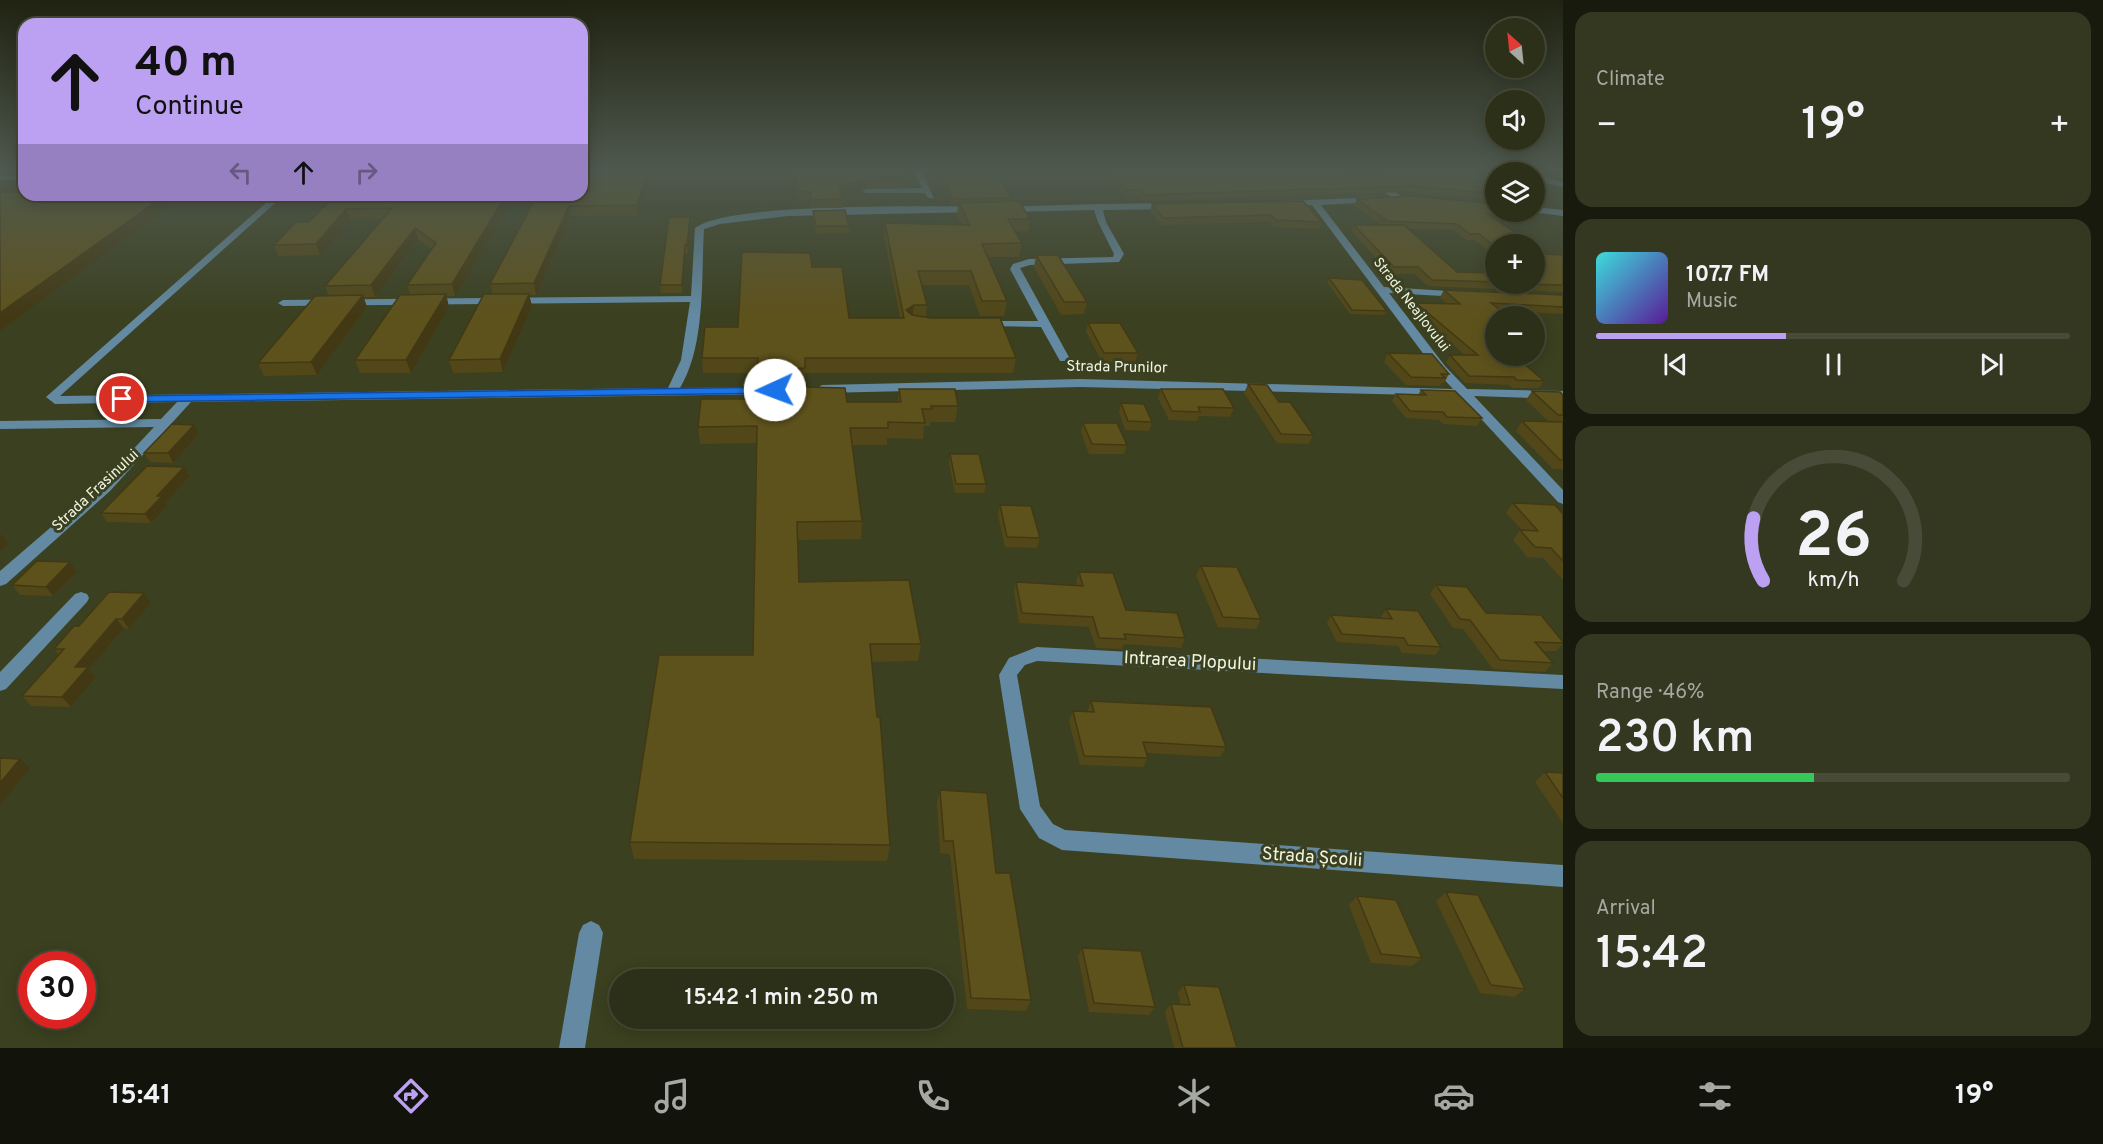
<!DOCTYPE html>
<meta charset="utf-8">
<style>
body{margin:0;font-family:Overpass,sans-serif;background:#343821;color:#f1f3f6;height:100vh;display:flex;flex-direction:column;font-size:22px;white-space:nowrap}
*{box-sizing:border-box;margin:0}
p{font-size:20px;color:#a6a9a2}
.icon{flex:none;width:33px;height:33px;fill:none;stroke:currentColor;stroke-width:2;stroke-linecap:round;stroke-linejoin:round}
.map{position:relative;flex:1;overflow:hidden}
.sheet{display:flex;flex-direction:column;gap:12px;padding:12px;background:#181a0d;width:540px}
.sheet>*{flex:none}
.banner{position:absolute;left:18px;top:18px;width:570px;height:183px;border-radius:18px;box-shadow:0 3px 15px #0003,0 0 0 2px #484b37;background:#bca0f2;color:#111;overflow:hidden}
.needle{width:39px;rotate:333deg}
.tools{position:absolute;left:1485px;top:18px;display:grid;gap:12px}
.tools a{display:grid;place-items:center;width:60px;height:60px;border-radius:50%;background:#2c3018;box-shadow:0 3px 15px #0003,0 0 0 2px #484b37;font-size:30px}
.speed{position:absolute;left:18px;top:951px;display:flex;gap:12px;font-size:30px;font-weight:700;text-align:center}
.speed>*{display:grid;place-content:center;width:78px;height:78px;border-radius:50%;background:#2c3018;box-shadow:0 3px 15px #0003,0 0 0 2px #484b37;line-height:1}
.speed .limit{border:9px solid #d22;background:#fff;color:#111}
.pin{position:absolute;display:grid;place-items:center;width:51px;height:51px;color:#fff;margin:-26px;border:3px solid #fff;border-radius:50%;box-shadow:0 2px 6px #0007}
.me{position:absolute;width:66px;margin:-33px;rotate:268deg;stroke-linejoin:round;filter:drop-shadow(0 0 4px #0008)}
.turn{display:flex;align-items:center;gap:21px;height:126px;padding:0 18px;font-size:27px}
.turn .icon{width:78px;height:78px;stroke-width:2.5}
.turn b{display:block;font-size:42px;line-height:51px}
.lanes{display:flex;align-items:center;height:57px;padding:0 18px;background:#0003;justify-content:center;gap:30px;direction:ltr}
.lanes .off{opacity:.35}
.big{font-size:45px;font-weight:600;line-height:1.1}
.sheet .widget{flex:1;display:flex;flex-direction:column;justify-content:center;gap:9px;min-width:0;padding:0 21px;border-radius:18px;background:#343821}
.sheet .dial{align-items:center;gap:0}
.dial svg{height:156px;overflow:visible;fill:none;stroke:#484b37;stroke-width:7;stroke-linecap:round;text-anchor:middle}
.dial text{fill:#f1f3f6;stroke:none}
.song{display:flex;align-items:center;gap:18px}
.cover{width:72px;height:72px;border-radius:9px;background:linear-gradient(135deg,hsl(180 70% 55%),hsl(270 70% 35%))}
.played{height:6px;border-radius:3px;background:linear-gradient(90deg,#bca0f2 40%,#484b37 40%)}
.keys{display:flex;justify-content:space-around;direction:ltr}
.heat{display:flex;justify-content:space-between;align-items:center;font-size:33px;direction:ltr}
.charge{height:9px;border-radius:4px;background:linear-gradient(90deg,#34c759 46%,#484b37 0)}
.trip{position:absolute;left:609px;top:969px;width:345px;height:60px;border-radius:30px;background:#2c3018;box-shadow:0 3px 15px #0003,0 0 0 2px #484b37;font-weight:600;line-height:60px;text-align:center}
.tabs{display:flex;height:96px;justify-content:space-around;align-items:center;background:#12130a;color:#a6a9a2}
.tabs .icon{width:42px;height:42px}
.tabs .active{color:#bca0f2}
.tabs b{font-size:27px;color:#f1f3f6}
main{display:flex;flex:1;min-height:0}
.map>svg:first-child{display:block}
.lines{fill:none;stroke-linecap:round;stroke-linejoin:round}
.minor{fill:#638aa2;fill-rule:evenodd}
.wall{fill:#514718}
.shaded-wall{fill:#423914}
.building{fill:#5e521c;stroke:#423914;stroke-width:1.5}
.route{fill:#1a73e8;stroke:#114b97;stroke-width:1.5}
.labels{text-anchor:middle;dominant-baseline:central;stroke-width:6;stroke-linejoin:round;paint-order:stroke}
.far-street-label{font-size:14px;fill:#f0f4e1;stroke:#3b4020}
.street-label{font-size:15px;fill:#f0f4e1;stroke:#3b4020}
.near-street-label{font-size:18px;fill:#f0f4e1;stroke:#3b4020}
</style>
<main>
<div class="map">
<svg width="1563" height="1048" viewBox="0 0 1563 1048">
<rect width="100%" height="100%" fill="#3b4020"/>
<g class="lines">
<!-- minor -->
<g class="minor">
<polygon points="913,170 921,170 934,198 928,198 925,193 866,193 862,191 866,189 922,188"/>
<polygon points="1358,170 1366,170 1403,198 1396,200 1370,183"/>
<polygon points="1534,175 1563,182 1563,187 1534,180"/>
<rect x="0" y="176" width="24" height="4"/>
<path d="M275,195h9l-224,201 608,-8 13,-28 9,-58 -407,4 -5,-3 5,-3 408,-4 4,-68c34,-26 231,-21 282,-22l4,3 -4,3 -189,4 -68,8 -16,5c-3,49 2,116 -24,159l101,-1 2,3 -6,4 -586,8 -81,89 -104,93 -6,2v-15l100,-86 54,-58 -154,2v-8l161,-2 16,-17 -122,2 -9,-7z"/>
<polygon points="1379,197 1379,201 1376,202 1321,205 1384,287 1465,292 1466,294 1461,297 1389,293 1445,366 1467,389 1563,391 1563,399 1474,396 1563,490 1563,504 1558,502 1460,396 1080,387 822,393 816,389 822,385 1080,379 1453,389 1437,372 1312,205 1286,207 1282,204 1286,201"/>
<polygon points="1098,204 1172,203 1176,206 1172,209 1103,210 1106,222 1124,254 1119,262 1030,265 1020,268 1070,359 1068,361 1060,361 1041,327 980,326 980,322 984,321 1038,321 1010,269 1013,264 1029,259 1113,257 1114,254 1098,222 1094,210 1004,212 1001,211 1001,207"/>
<polygon points="1534,207 1563,210 1563,216 1531,212 1534,212"/>
<polygon points="81,592 87,594 89,598 87,602 6,689 0,691 0,672 75,594"/>
<polygon points="1037,647 1563,675 1563,689 1037,661 1025,665 1017,675 1040,806 1053,824 1065,830 1563,865 1563,887 1062,850 1039,838 1020,809 999,675 1009,658"/>
<polygon points="591,921 599,925 603,933 585,1048 559,1048 579,933 583,925"/>
</g>
</g>
<!-- wall -->
<g class="wall">
<polygon points="582,170 587,170 588,175 646,175 647,185 639,216 571,216 536,295 529,295 532,306 503,372 453,373 449,360 493,294 490,284"/>
<polygon points="793,170 909,170 904,171 905,178 904,186 866,187 841,193 843,199 842,208 811,208 810,200 799,201"/>
<polygon points="1102,170 1313,170 1375,179 1320,170 1530,170 1496,172 1496,200 1410,192 1143,201 1139,196 1126,196 1110,178 1111,173"/>
<polygon points="1550,170 1563,170 1563,175 1560,175"/>
<polygon points="941,174 1012,198 1011,201 1030,219 1028,231 1015,232 1022,243 1019,257 988,257 1007,301 1004,316 980,316 969,285 922,285 927,305 926,317 1016,358 1013,373 805,373 805,387 847,402 898,402 899,389 958,406 955,422 930,422 930,426 924,426 923,439 887,438 887,445 852,445 862,521 861,539 798,540 799,582 921,644 918,661 872,662 890,845 887,861 634,859 630,842 753,655 756,443 700,444 698,427 757,399 757,373 703,373 702,358 812,267 849,318 900,318 884,236 885,223 962,225 957,215 958,205 952,205 940,180"/>
<polygon points="336,195 514,195 455,296 446,296 449,307 411,373 360,373 355,360 410,295 407,285 432,249 418,239 375,297 363,297 367,307 317,375 264,376 258,363 329,296 325,286 382,219 350,219 320,255 278,256 274,245 309,222"/>
<polygon points="1357,199 1532,216 1528,222 1498,221 1496,244 1496,257 1475,240 1467,240 1453,230 1408,229 1457,272 1496,273 1496,284 1534,284 1545,254 1563,255 1563,292 1428,286 1414,274 1391,274 1351,231 1354,225 1381,225 1354,205"/>
<polygon points="1303,201 1322,222 1319,229 1273,227 1269,222 1161,225 1150,211 1152,204"/>
<polygon points="813,211 849,226 849,233 816,234 813,218"/>
<polygon points="690,224 688,253 685,253 682,293 661,293 660,285"/>
<polygon points="1036,255 1087,302 1084,314 1061,315 1034,267"/>
<polygon points="1329,278 1387,311 1384,315 1350,314 1327,282"/>
<polygon points="1444,290 1563,295 1563,314 1501,311 1496,356 1544,381 1539,388 1512,388 1509,385 1465,383 1446,363 1450,355 1465,355 1412,310 1416,303 1447,304 1440,297"/>
<polygon points="1088,323 1138,353 1135,362 1102,362 1086,332"/>
<polygon points="1388,353 1449,374 1444,383 1442,383 1440,386 1406,385 1384,362"/>
<polygon points="1248,384 1279,402 1313,435 1309,444 1277,443 1244,393"/>
<polygon points="1161,389 1234,408 1230,417 1199,416 1197,421 1169,420 1158,398"/>
<polygon points="1421,390 1482,418 1477,426 1443,424 1439,420 1406,418 1392,401 1396,394 1418,395"/>
<polygon points="1532,391 1563,395 1563,469 1553,469 1516,431 1522,421 1549,422 1526,400"/>
<polygon points="1121,403 1152,422 1149,431 1125,430 1119,412"/>
<polygon points="1083,423 1127,445 1124,454 1089,454 1081,432"/>
<polygon points="194,425 199,434 173,463 150,462 144,453"/>
<polygon points="950,454 986,484 984,493 955,493 949,463"/>
<polygon points="190,476 166,502 168,505 151,523 107,522 101,513"/>
<polygon points="1513,503 1563,514 1563,580 1543,558 1527,557 1513,540 1520,530 1522,530 1506,513"/>
<polygon points="1000,505 1040,538 1037,548 1005,547 998,515"/>
<polygon points="1201,566 1261,619 1256,629 1218,627 1196,575"/>
<polygon points="77,572 53,596 20,595 12,585"/>
<polygon points="1079,572 1126,610 1185,638 1181,648 1124,644 1122,649 1096,648 1089,627 1019,623 1014,592 1016,582 1077,586 1076,582"/>
<polygon points="1436,585 1486,613 1563,642 1563,644 1556,651 1543,651 1553,663 1545,672 1493,669 1463,629 1453,628 1430,594"/>
<polygon points="151,603 129,629 124,628 89,669 96,677 71,707 31,706 22,696 59,655 54,649 79,626"/>
<polygon points="1386,609 1441,647 1435,655 1402,653 1398,646 1337,642 1327,623 1331,615 1381,618 1381,617"/>
<polygon points="1091,701 1226,747 1220,757 1146,753 1148,758 1143,767 1080,765 1069,721 1073,711 1087,712"/>
<polygon points="1545,772 1563,773 1563,823 1535,782"/>
<polygon points="940,790 1031,1000 1026,1011 967,1009 950,854 940,853 937,803"/>
<polygon points="1446,892 1525,989 1514,997 1480,993 1436,901"/>
<polygon points="1357,896 1422,958 1412,966 1371,963 1349,905"/>
<polygon points="1082,948 1155,1007 1149,1015 1089,1012 1078,956"/>
<polygon points="1184,985 1237,1048 1174,1048 1165,1012 1171,1004 1181,1005 1178,993"/>
</g>
<!-- shaded-wall -->
<g class="shaded-wall">
<polygon points="646,175 647,185 639,216 637,205"/>
<polygon points="866,179 866,187 839,194 839,186"/>
<polygon points="165,195 173,195 176,201 0,331 0,313"/>
<polygon points="506,195 514,195 455,296 452,284"/>
<polygon points="569,206 571,216 536,295 534,283"/>
<polygon points="346,209 350,219 320,255 316,244"/>
<polygon points="690,217 690,224 688,253 687,245"/>
<polygon points="415,228 418,239 375,297 371,285"/>
<polygon points="685,245 685,253 682,293 682,285"/>
<polygon points="446,294 449,307 411,373 406,360"/>
<polygon points="529,294 532,306 503,372 500,359"/>
<polygon points="363,295 367,307 317,375 311,362"/>
<polygon points="914,305 912,320 906,310"/>
<polygon points="194,425 199,434 173,463 168,453"/>
<polygon points="184,467 190,476 166,502 168,505 151,523 145,514 157,496"/>
<polygon points="1,534 9,544 0,552 0,535"/>
<polygon points="70,562 77,572 53,596 46,587"/>
<polygon points="144,593 151,603 129,629 122,619"/>
<polygon points="116,619 124,628 89,669 96,677 71,707 62,697 75,667"/>
<polygon points="20,759 30,768 0,805 0,783"/>
</g>
<!-- building -->
<g class="building">
<polygon points="582,170 586,170 583,175 646,175 637,205 569,206 534,283 490,284 537,195 582,195"/>
<polygon points="795,170 904,170 905,178 866,179 839,186 843,199 811,200 810,192 799,192"/>
<polygon points="1122,170 1313,170 1375,179 1382,174 1357,170 1530,170 1530,172 1496,172 1496,194 1413,186 1145,195 1141,190 1127,190 1111,172 1130,172"/>
<polygon points="941,174 996,174 1012,198 953,199"/>
<polygon points="0,192 24,192 24,195 165,195 0,313"/>
<polygon points="336,195 506,195 452,284 407,285 436,243 415,228 371,285 325,286 392,208 346,209 316,244 274,245 296,222 309,222"/>
<polygon points="1413,196 1496,204 1496,212 1532,212 1532,216 1488,214 1532,244 1496,244 1496,247 1479,234 1470,234 1457,224 1387,221 1357,199"/>
<polygon points="1019,201 1030,219 1008,219 1022,243 982,244 1007,301 982,301 971,271 918,271 927,305 914,305 906,310 912,315 931,318 1000,318 1016,358 805,358 805,368 757,370 758,358 702,358 705,327 738,327 742,252 810,253 812,267 842,267 849,318 904,318 885,223 970,225 959,203"/>
<polygon points="1303,201 1322,222 1276,220 1271,215 1163,218 1152,204"/>
<polygon points="845,210 849,226 816,226 813,211"/>
<polygon points="669,217 690,217 687,245 685,245 682,285 660,285"/>
<polygon points="1354,225 1404,225 1457,272 1496,273 1496,282 1432,280 1418,267 1394,267"/>
<polygon points="1534,246 1545,254 1563,255 1563,285 1524,284 1534,284"/>
<polygon points="1036,255 1058,255 1087,302 1064,302"/>
<polygon points="1329,278 1362,280 1387,311 1352,310"/>
<polygon points="1444,290 1563,295 1563,307 1491,303 1508,316 1496,316 1496,356 1515,356 1544,381 1517,380 1514,377 1469,376 1450,355 1478,355 1416,303 1460,304"/>
<polygon points="446,294 406,360 355,360 400,295"/>
<polygon points="484,294 529,294 500,359 449,360"/>
<polygon points="363,295 311,362 258,363 315,296"/>
<polygon points="1088,323 1120,323 1138,353 1104,353"/>
<polygon points="1388,353 1432,354 1449,374 1441,374 1445,378 1411,377"/>
<polygon points="805,380 805,387 845,388 847,402 901,402 899,389 955,389 958,406 931,406 932,409 922,409 925,423 888,422 888,428 850,428 862,521 797,522 799,582 909,580 921,644 870,644 877,717 880,717 890,845 630,842 659,655 753,655 757,426 698,427 701,399 757,399 757,381"/>
<polygon points="1248,384 1267,385 1279,402 1290,402 1313,435 1281,434"/>
<polygon points="1161,389 1223,389 1234,408 1198,407 1200,412 1172,411"/>
<polygon points="1421,390 1455,391 1482,418 1447,417 1443,412 1410,411 1396,394 1426,395"/>
<polygon points="1532,391 1560,392 1563,395 1563,415 1558,415"/>
<polygon points="1121,403 1144,404 1152,422 1128,421"/>
<polygon points="1522,421 1563,422 1563,460 1560,460"/>
<polygon points="1083,423 1117,423 1127,445 1092,444"/>
<polygon points="172,424 194,425 168,453 144,453"/>
<polygon points="950,454 979,454 986,484 956,484"/>
<polygon points="147,466 184,467 157,496 162,496 145,514 101,513"/>
<polygon points="1513,503 1555,505 1563,514 1563,561 1551,548 1535,547 1520,530 1538,531"/>
<polygon points="1000,505 1031,506 1040,538 1007,537"/>
<polygon points="37,561 70,562 46,587 12,585"/>
<polygon points="1201,566 1237,567 1261,619 1223,617"/>
<polygon points="1079,572 1113,573 1126,610 1177,613 1185,638 1124,634 1126,639 1099,638 1093,617 1022,613 1016,582 1083,586"/>
<polygon points="1436,585 1467,587 1486,613 1541,615 1563,642 1563,643 1535,642 1553,663 1500,660 1470,620 1460,619"/>
<polygon points="109,592 144,593 122,619 116,619 75,667 88,667 62,697 22,696 64,649 54,649 74,626 79,626"/>
<polygon points="1386,609 1418,611 1441,647 1408,645 1404,638 1342,634 1331,615 1392,619"/>
<polygon points="1091,701 1211,707 1226,747 1143,742 1148,758 1084,756 1073,711 1094,712"/>
<polygon points="0,758 20,759 0,783"/>
<polygon points="1545,772 1563,773 1563,798"/>
<polygon points="940,790 987,793 996,873 1010,873 1031,1000 971,998 953,841 944,841"/>
<polygon points="1446,892 1478,895 1525,989 1491,985"/>
<polygon points="1357,896 1396,900 1422,958 1381,954"/>
<polygon points="1082,948 1141,951 1155,1007 1094,1003"/>
<polygon points="1184,985 1219,987 1237,1048 1183,1048 1171,1004 1190,1005"/>
</g>
<!-- sky -->
<linearGradient id="sky" x2="0" y2="1"><stop stop-color="#202312"/><stop offset="0.54" stop-color="#4f594e"/><stop offset="1" stop-color="#4f594e" stop-opacity="0"/></linearGradient>
<rect width="1563" height="316" fill="url(#sky)"/>
<!-- route -->
<polygon class="route" points="775,387 780,390 779,393 122,402 116,399 122,396"/>
<g class="labels">
<!-- far-street labels -->
<g class="far-street-label">
<text transform="translate(1411 305) rotate(52)">Strada Neajlovului</text>
</g>
<!-- street labels -->
<g class="street-label">
<text transform="translate(1117 368) rotate(1)">Strada Prunilor</text>
<text transform="translate(96 491) rotate(-43)">Strada Frasinului</text>
</g>
<!-- near-street labels -->
<g class="near-street-label">
<text transform="translate(1190 662) rotate(3)">Intrarea Plopului</text>
<text transform="translate(1312 858) rotate(4)">Strada Școlii</text>
</g>
</g>
</svg>
<div class="tools">
<a><svg class="needle" viewBox="-14 -14 28 28"><path d="M0-13l5 13h-10z" fill="#e53935"/><path d="M0 13l5-13h-10z" fill="#a6a9a2"/></svg></a>
<a><svg class="icon" aria-label="sound" viewBox="0 0 24 24"><path d="M4 9h4l5-4v14l-5-4H4zM17 9q2 3 0 6"/></svg></a>
<a><svg class="icon" aria-label="layers" viewBox="0 0 24 24"><path d="M12 4l9 5-9 5-9-5zM3 14l9 5 9-5"/></svg></a>
<a>+</a>
<a>−</a>
</div>
<div class="speed"><div class="limit">30</div></div>
<div class="pin" style="left:122px;top:399px;background:#d93025"><svg class="icon" aria-label="arrive" viewBox="0 0 24 24"><path d="M6 21V4h12l-3 4 3 4H6"/></svg></div>
<svg class="me" style="left:775px;top:390px" viewBox="-20 -20 40 40"><circle r="19" fill="#fff"/><path d="M0-13L10 11 0 6-10 11z" fill="#1a73e8"/></svg>
<div class="trip">15:42 · 1 min · 250 m</div>
<div class="banner">
<div class="turn"><svg class="icon" aria-label="ahead" viewBox="0 0 24 24"><path d="M12 20V5M6 11l6-6 6 6"/></svg><div><b>40 m</b>Continue</div></div>
<div class="lanes"><svg class="icon off" aria-label="left" viewBox="0 0 24 24"><path d="M17 20v-9H6M10 6l-5 5 5 5"/></svg><svg class="icon" aria-label="ahead" viewBox="0 0 24 24"><path d="M12 20V5M6 11l6-6 6 6"/></svg><svg class="icon off" aria-label="right" viewBox="0 0 24 24"><path d="M7 20v-9h11M14 6l5 5-5 5"/></svg></div>
</div>
</div>
<section class="sheet">
<div class="widget"><p>Climate</p>
<div class="heat"><a>−</a><b class="big">19°</b><a>+</a></div>
</div>
<div class="widget">
<div class="song"><i class="cover"></i><div><b>107.7 FM</b><p>Music</p></div></div>
<div class="played"></div>
<div class="keys"><svg class="icon" aria-label="previous" viewBox="0 0 24 24"><path d="M18 5L8 12l10 7zM5 5v14"/></svg><svg class="icon" aria-label="pause" viewBox="0 0 24 24"><path d="M8 5v14M16 5v14"/></svg><svg class="icon" aria-label="next" viewBox="0 0 24 24"><path d="M6 5l10 7-10 7zM19 5v14"/></svg></div>
</div>
<div class="widget dial"><svg viewBox="0 0 100 80">
<path d="M14 69A42 42 0 1 1 86 69"/>
<path d="M14 69A42 42 0 0 1 9 37" stroke="#bca0f2"/>
<text x="50" y="56" font-size="32" font-weight="700">26</text>
<text x="50" y="72" font-size="11">km/h</text>
</svg></div>
<div class="widget"><p>Range · 46%</p><b class="big">230 km</b><div class="charge"></div></div>
<div class="widget"><p>Arrival</p><b class="big">15:42</b></div>
</section>
</main>
<nav class="tabs">
<b>15:41</b>
<svg class="icon active" aria-label="directions" viewBox="0 0 24 24"><path d="M12 3l9 9-9 9-9-9zM9 14v-3h6M13 9l2 2-2 2"/></svg>
<svg class="icon" aria-label="music" viewBox="0 0 24 24"><path d="M9 18V5l10-2v13"/><circle cx="6" cy="18" r="3"/><circle cx="16" cy="16" r="3"/></svg>
<svg class="icon" aria-label="phone" viewBox="0 0 24 24"><path d="M5 4h4l2 5-3 2q2 4 5 5l2-3 5 2v4C11 20 4 13 5 4z"/></svg>
<svg class="icon" aria-label="climate" viewBox="0 0 24 24"><path d="M12 3v18M4 7l16 10M4 17L20 7"/></svg>
<svg class="icon" aria-label="car" viewBox="0 0 24 24"><path d="M5 17H2v-5l4-1 3-4h7l3 4 3 1v5h-3M9 17h6M6 11h13"/><circle cx="7" cy="17" r="2"/><circle cx="17" cy="17" r="2"/></svg>
<svg class="icon" aria-label="filters" viewBox="0 0 24 24"><path d="M4 7h16M4 17h16"/><circle cx="9" cy="7" r="2"/><circle cx="15" cy="17" r="2"/></svg>
<b>19°</b>
</nav>
